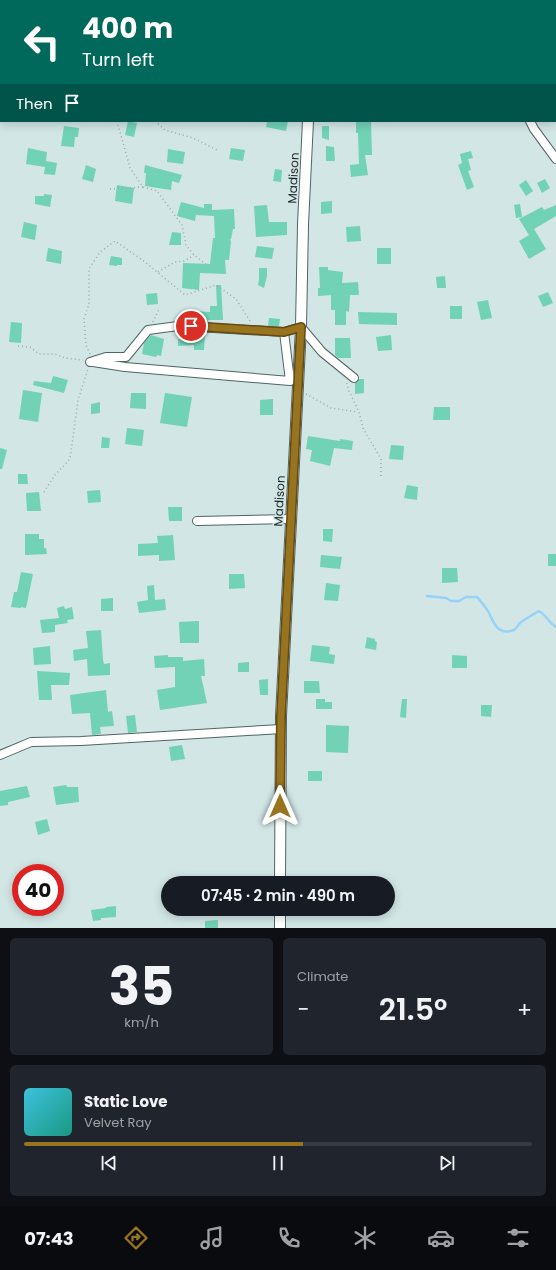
<!DOCTYPE html>
<meta charset="utf-8">
<style>
body{margin:0;font-family:Poppins,sans-serif;background:#20242c;color:#f1f3f6;height:100vh;display:flex;flex-direction:column;font-size:15px;white-space:nowrap}
*{box-sizing:border-box;margin:0}
p{font-size:13px;color:#9ea1a6}
.icon{flex:none;width:22px;height:22px;fill:none;stroke:currentColor;stroke-width:2;stroke-linecap:round;stroke-linejoin:round}
.map{position:relative;height:928px;overflow:hidden}
.details{display:flex;flex-direction:column;gap:10px;padding:10px;background:#0d0f14;flex:1}
.details>*{flex:none}
.guide{position:absolute;left:0px;top:0px;width:556px;height:122px;box-shadow:0 2px 10px #0003;background:#00695c;color:#fff;overflow:hidden}
.speed{position:absolute;left:12px;top:864px;display:flex;gap:8px;font-size:20px;font-weight:700;text-align:center}
.speed>*{display:grid;place-content:center;width:52px;height:52px;border-radius:50%;background:#171b24;box-shadow:0 2px 10px #0003;line-height:1}
.speed .limit{border:6px solid #d22;background:#fff;color:#111}
.pin{position:absolute;display:grid;place-items:center;width:34px;height:34px;color:#fff;margin:-17px;border:2px solid #fff;border-radius:50%;box-shadow:0 1px 4px #0007}
.me{position:absolute;width:44px;margin:-22px;rotate:0deg;stroke-linejoin:round;filter:drop-shadow(0 0 3px #0008)}
.turn{display:flex;align-items:center;gap:14px;height:84px;padding:0 16px;font-size:18px}
.turn .icon{width:52px;height:52px;stroke-width:2.5}
.turn b{display:block;font-size:28px;line-height:34px}
.then{display:flex;align-items:center;height:38px;padding:0 16px;background:#0003;gap:8px;font-size:15px}
.big{font-size:30px;font-weight:600;line-height:1.1}
.details .widget{flex:1;display:flex;flex-direction:column;justify-content:center;gap:6px;min-width:0;padding:0 14px;border-radius:6px;background:#20242c}
.details .dial{align-items:center;gap:0}
.dial b{font-size:52px;line-height:1}
.song{display:flex;align-items:center;gap:12px}
.cover{width:48px;height:48px;border-radius:6px;background:linear-gradient(135deg,hsl(190 70% 55%),hsl(170 70% 35%))}
.played{height:4px;border-radius:2px;background:linear-gradient(90deg,#99741f 55%,#363941 55%)}
.keys{display:flex;justify-content:space-around;direction:ltr}
.heat{display:flex;justify-content:space-between;align-items:center;font-size:22px;direction:ltr}
.details .tiles{flex:1;display:grid;gap:10px;grid-template-columns:1fr 1fr}
.widget:last-child{grid-column:span 2}
.trip{position:absolute;left:161px;top:876px;width:234px;height:40px;border-radius:20px;background:#171b24;box-shadow:0 2px 10px #0003;font-weight:600;line-height:40px;text-align:center}
.tabs{display:flex;height:64px;justify-content:space-around;align-items:center;background:#090b0e;color:#9ea1a6}
.tabs .icon{width:28px;height:28px}
.tabs .on{color:#99741f}
.tabs b{font-size:18px;color:#f1f3f6}
.map>svg:first-child{display:block}
.lines{fill:none;stroke-linecap:round;stroke-linejoin:round}
.stream{stroke:#98d1f9;stroke-width:2.5}
.building{fill:#71d2b5}
.minor-casing{stroke:#516464;stroke-width:10}
.tertiary-casing{stroke:#516464;stroke-width:12}
.path{stroke:#9aabaa;stroke-width:1.5;stroke-dasharray:1 3;stroke-linecap:butt}
.minor{stroke:#fff;stroke-width:8}
.tertiary{stroke:#fff;stroke-width:10}
.route-casing{stroke:#634b14;stroke-width:10}
.route{stroke:#99741f;stroke-width:7}
.labels{text-anchor:middle;dominant-baseline:central;stroke-width:3;stroke-linejoin:round;paint-order:stroke}
.street-label{font-size:12px;fill:#1d2524;stroke:#d1e6e5}
</style>
<div class="map">
<svg width="556" height="928" viewBox="0 0 556 928">
<rect width="100%" height="100%" fill="#d1e6e5"/>
<g class="lines">
<!-- stream -->
<path class="stream" d="M427,596l19,2 5,3h8l7,-4h11c4,5 9,10 12,16 5,10 9,23 25,17 3,-2 4,-5 6,-7 6,-5 13,-8 19,-12 7,4 10,12 17,16"/>
</g>
<!-- building -->
<g class="building">
<polygon points="128,121 137,123 134,137 125,135"/>
<polygon points="267,121 288,121 286,131 266,127"/>
<polygon points="356,121 371,121 372,155 365,155 368,175 351,177 350,165 359,164 358,133 356,133"/>
<polygon points="64,126 79,128 78,137 75,137 74,147 61,146"/>
<polygon points="322,126 329,126 329,140 322,138"/>
<polygon points="326,146 334,147 335,161 326,161"/>
<polygon points="28,148 47,152 46,161 57,163 55,175 44,174 45,167 26,164"/>
<polygon points="231,148 245,150 243,161 229,159"/>
<polygon points="168,149 185,152 183,164 167,162"/>
<polygon points="471,151 473,158 468,159 471,170 468,171 474,187 467,190 458,165 462,163 460,154"/>
<polygon points="86,165 96,169 93,182 82,179"/>
<polygon points="145,165 182,175 179,183 172,181 171,190 145,186 146,173 144,173"/>
<polygon points="275,169 282,170 281,182 273,181"/>
<polygon points="545,179 550,188 542,193 537,183"/>
<polygon points="526,180 533,191 526,196 519,185"/>
<polygon points="117,185 134,188 132,204 115,201"/>
<polygon points="44,194 52,195 50,207 35,204 35,196 44,196"/>
<polygon points="332,201 332,213 321,214 321,202"/>
<polygon points="181,202 204,208 204,204 212,204 212,210 234,209 235,229 233,229 231,239 230,239 231,242 229,260 225,260 226,274 200,273 199,290 182,288 183,263 210,264 213,238 215,238 214,216 196,215 195,221 177,216"/>
<polygon points="520,204 522,217 516,218 514,205"/>
<polygon points="267,205 269,222 287,222 287,235 256,237 254,206"/>
<polygon points="556,205 556,216 534,229 546,249 529,259 519,241 529,235 519,219 542,207 544,210"/>
<polygon points="24,222 37,225 35,240 21,237"/>
<polygon points="360,226 361,241 347,242 346,227"/>
<polygon points="172,232 181,233 181,245 169,245"/>
<polygon points="257,246 274,248 272,259 255,257"/>
<polygon points="48,248 62,251 61,264 46,261"/>
<rect x="377" y="248" width="14" height="16"/>
<polygon points="111,256 122,258 122,265 117,265 117,266 109,265"/>
<polygon points="319,267 328,267 328,270 343,272 342,283 358,282 359,295 350,295 349,312 346,311 346,325 335,325 335,310 331,310 331,295 318,296 318,288 320,288"/>
<polygon points="259,268 267,268 267,276 264,288 258,285 259,280"/>
<polygon points="445,276 446,288 437,288 436,277"/>
<polygon points="216,285 221,285 223,320 208,320 208,322 195,321 196,311 210,312 210,306 217,306"/>
<polygon points="548,292 553,303 543,307 538,296"/>
<polygon points="157,293 158,304 147,305 146,294"/>
<polygon points="488,300 492,318 481,320 477,302"/>
<rect x="450" y="306" width="12" height="13"/>
<polygon points="358,312 397,313 397,325 359,324"/>
<polygon points="269,318 280,319 279,326 268,326"/>
<polygon points="11,322 22,323 21,343 9,342"/>
<polygon points="191,332 205,333 204,350 194,350 194,345 178,346 178,339 191,339"/>
<polygon points="151,335 164,339 161,356 157,355 156,357 142,354 144,343"/>
<polygon points="391,335 392,350 378,351 376,337"/>
<polygon points="335,338 350,338 351,358 338,358 335,355"/>
<polygon points="53,376 68,380 64,393 33,385 34,381 51,383"/>
<polygon points="359,379 364,379 364,393 355,394 355,383"/>
<polygon points="23,390 42,393 38,422 19,419"/>
<polygon points="131,393 146,393 146,409 130,408"/>
<polygon points="165,393 192,397 187,427 160,423"/>
<polygon points="273,399 273,415 260,415 260,400"/>
<polygon points="100,402 100,413 91,414 91,404"/>
<polygon points="434,407 450,407 450,420 433,420"/>
<polygon points="127,428 144,430 142,446 125,444"/>
<polygon points="308,436 340,441 340,439 353,441 352,450 334,448 330,466 310,461 312,450 306,449"/>
<polygon points="102,437 110,438 109,448 101,448"/>
<polygon points="391,445 404,446 403,460 389,459"/>
<polygon points="0,448 7,450 2,469 0,469"/>
<polygon points="18,474 27,474 28,484 18,484"/>
<polygon points="407,485 418,487 417,500 404,498"/>
<polygon points="100,490 101,502 88,503 87,491"/>
<polygon points="39,492 41,511 27,511 26,493"/>
<polygon points="168,507 182,507 182,521 169,521"/>
<polygon points="323,529 333,529 332,542 323,541"/>
<polygon points="25,534 39,534 39,539 44,539 44,548 46,548 47,554 25,555"/>
<polygon points="173,535 175,560 159,561 159,555 138,556 138,544 158,543 157,536"/>
<rect x="548" y="554" width="8" height="12"/>
<polygon points="321,555 342,557 340,569 320,567"/>
<polygon points="442,568 457,568 458,582 442,583"/>
<polygon points="21,572 33,574 26,608 21,607 21,608 11,607 14,592 17,592"/>
<polygon points="229,574 244,574 245,588 229,589"/>
<polygon points="326,583 340,585 338,601 324,600"/>
<polygon points="154,585 155,600 165,599 166,610 139,613 137,602 148,600 147,586"/>
<polygon points="113,598 113,611 101,611 101,599"/>
<polygon points="64,606 65,609 72,607 74,619 67,620 68,623 55,625 55,632 42,633 40,620 59,618 57,608"/>
<polygon points="199,621 199,643 180,643 179,622"/>
<polygon points="101,630 103,660 104,664 110,663 110,675 88,676 87,659 74,661 73,650 88,648 86,631"/>
<polygon points="367,637 375,639 375,641 377,642 376,650 365,648"/>
<polygon points="312,645 330,647 329,654 335,655 334,664 310,661"/>
<polygon points="50,646 51,664 34,665 33,648"/>
<polygon points="168,655 168,657 183,657 183,661 204,659 205,676 201,676 207,703 160,710 157,690 175,687 175,667 155,668 154,656"/>
<polygon points="452,655 467,656 467,668 452,668"/>
<polygon points="249,662 249,672 238,672 238,663"/>
<polygon points="37,671 70,673 69,685 51,685 52,700 39,700"/>
<polygon points="268,679 268,695 260,695 259,680"/>
<polygon points="304,681 319,681 320,693 304,693"/>
<polygon points="106,690 108,712 112,711 114,726 100,727 101,734 92,735 90,713 72,714 70,695"/>
<polygon points="316,699 325,699 325,702 332,702 332,709 316,709"/>
<polygon points="402,699 407,699 406,718 400,717"/>
<polygon points="481,705 492,705 491,717 481,716"/>
<polygon points="135,715 137,732 128,733 126,716"/>
<polygon points="326,725 349,726 348,753 326,752"/>
<polygon points="182,745 185,759 171,761 169,747"/>
<rect x="308" y="771" width="14" height="10"/>
<polygon points="66,785 67,787 78,787 79,802 56,805 53,787"/>
<polygon points="27,786 30,797 8,802 8,805 0,806 0,791"/>
<polygon points="47,819 50,831 38,835 35,822"/>
<polygon points="116,906 116,917 101,918 101,920 93,921 91,910 106,908 106,907"/>
<polygon points="218,920 218,928 205,928 205,921"/>
</g>
<g class="lines">
<!-- minor casing -->
<g class="minor-casing">
<g id="minor">
<polyline points="502,0 503,1"/>
<polyline points="555,87 556,87"/>
<polyline points="530,121 534,129 556,159"/>
<polyline points="90,362 106,357 126,357 148,330 178,326 284,332 301,327 322,352 354,378"/>
<polyline points="93,362 125,367 290,381 284,332"/>
<polyline points="197,521 291,519"/>
<polyline points="0,755 31,742 81,741 281,729"/>
</g>
</g>
<!-- tertiary casing -->
<g class="tertiary-casing">
<g id="tertiary">
<polyline points="310,1 310,0"/>
<polyline points="280,883 281,716 301,327 303,224 308,121"/>
<polyline points="280,928 280,909"/>
</g>
</g>
<!-- path -->
<g class="path">
<polyline points="121,1 121,0"/>
<polyline points="395,1 403,0"/>
<polyline points="429,1 429,0"/>
<polyline points="0,93 1,93"/>
<polyline points="117,121 130,168 143,187 157,191 182,225 186,245 194,255 206,264"/>
<polyline points="155,121 165,130 193,138 217,150"/>
<polyline points="110,189 143,187"/>
<polyline points="158,272 175,262 184,261 194,255"/>
<polyline points="153,322 159,309"/>
<polyline points="18,346 30,347 39,354 55,354 65,358 83,360"/>
<polyline points="90,354 86,345 84,319 89,304 89,269 100,252 115,241 145,262 185,295 216,285 236,299 250,321"/>
<polyline points="347,383 348,389 359,412 363,428 381,459 381,479"/>
<polyline points="306,394 331,408 358,412"/>
<polyline points="44,492 55,475 70,459 78,400 88,369"/>
</g>
<!-- minor -->
<use href="#minor" class="minor"/>
<!-- tertiary -->
<use href="#tertiary" class="tertiary"/>
</g>
<g class="lines">
<!-- route casing -->
<g class="route-casing">
<polyline id="route" points="191,326 284,332 301,327 281,716 280,806"/>
</g>
<!-- route -->
<use href="#route" class="route"/>
</g>
<g class="labels">
<!-- street labels -->
<g class="street-label">
<text transform="translate(293 178) rotate(-87)">Madison</text>
<text transform="translate(279 501) rotate(-87)">Madison</text>
</g>
</g>
</svg>
<div class="speed"><div class="limit">40</div></div>
<div class="pin" style="left:191px;top:326px;background:#d93025"><svg class="icon" aria-label="arrive" viewBox="0 0 24 24"><path d="M6 21V4h12l-3 4 3 4H6"/></svg></div>
<svg class="me" style="left:280px;top:806px" viewBox="-20 -20 40 40"><path d="M0-17L14 15 0 8-14 15z" fill="#99741f" stroke="#fff" stroke-width="4"/></svg>
<div class="trip">07:45 · 2 min · 490 m</div>
<div class="guide">
<div class="turn"><svg class="icon" aria-label="left" viewBox="0 0 24 24"><path d="M17 20v-9H6M10 6l-5 5 5 5"/></svg><div><b>400 m</b>Turn left</div></div>
<div class="then">Then<svg class="icon" aria-label="arrive" viewBox="0 0 24 24"><path d="M6 21V4h12l-3 4 3 4H6"/></svg></div>
</div>
</div>
<section class="details">
<div class="tiles">
<div class="widget dial"><b>35</b><p>km/h</p></div>
<div class="widget"><p>Climate</p>
<div class="heat"><a>−</a><b class="big">21.5°</b><a>+</a></div>
</div>
<div class="widget">
<div class="song"><i class="cover"></i><div><b>Static Love</b><p>Velvet Ray</p></div></div>
<div class="played"></div>
<div class="keys"><svg class="icon" aria-label="previous" viewBox="0 0 24 24"><path d="M18 5L8 12l10 7zM5 5v14"/></svg><svg class="icon" aria-label="pause" viewBox="0 0 24 24"><path d="M8 5v14M16 5v14"/></svg><svg class="icon" aria-label="next" viewBox="0 0 24 24"><path d="M6 5l10 7-10 7zM19 5v14"/></svg></div>
</div>
</div>
</section>
<nav class="tabs">
<b>07:43</b>
<svg class="icon on" aria-label="directions" viewBox="0 0 24 24"><path d="M12 3l9 9-9 9-9-9zM9 14v-3h6M13 9l2 2-2 2"/></svg>
<svg class="icon" aria-label="music" viewBox="0 0 24 24"><path d="M9 18V5l10-2v13"/><circle cx="6" cy="18" r="3"/><circle cx="16" cy="16" r="3"/></svg>
<svg class="icon" aria-label="phone" viewBox="0 0 24 24"><path d="M5 4h4l2 5-3 2q2 4 5 5l2-3 5 2v4C11 20 4 13 5 4z"/></svg>
<svg class="icon" aria-label="climate" viewBox="0 0 24 24"><path d="M12 3v18M4 7l16 10M4 17L20 7"/></svg>
<svg class="icon" aria-label="car" viewBox="0 0 24 24"><path d="M5 17H2v-5l4-1 3-4h7l3 4 3 1v5h-3M9 17h6M6 11h13"/><circle cx="7" cy="17" r="2"/><circle cx="17" cy="17" r="2"/></svg>
<svg class="icon" aria-label="filters" viewBox="0 0 24 24"><path d="M4 7h16M4 17h16"/><circle cx="9" cy="7" r="2"/><circle cx="15" cy="17" r="2"/></svg>
</nav>
